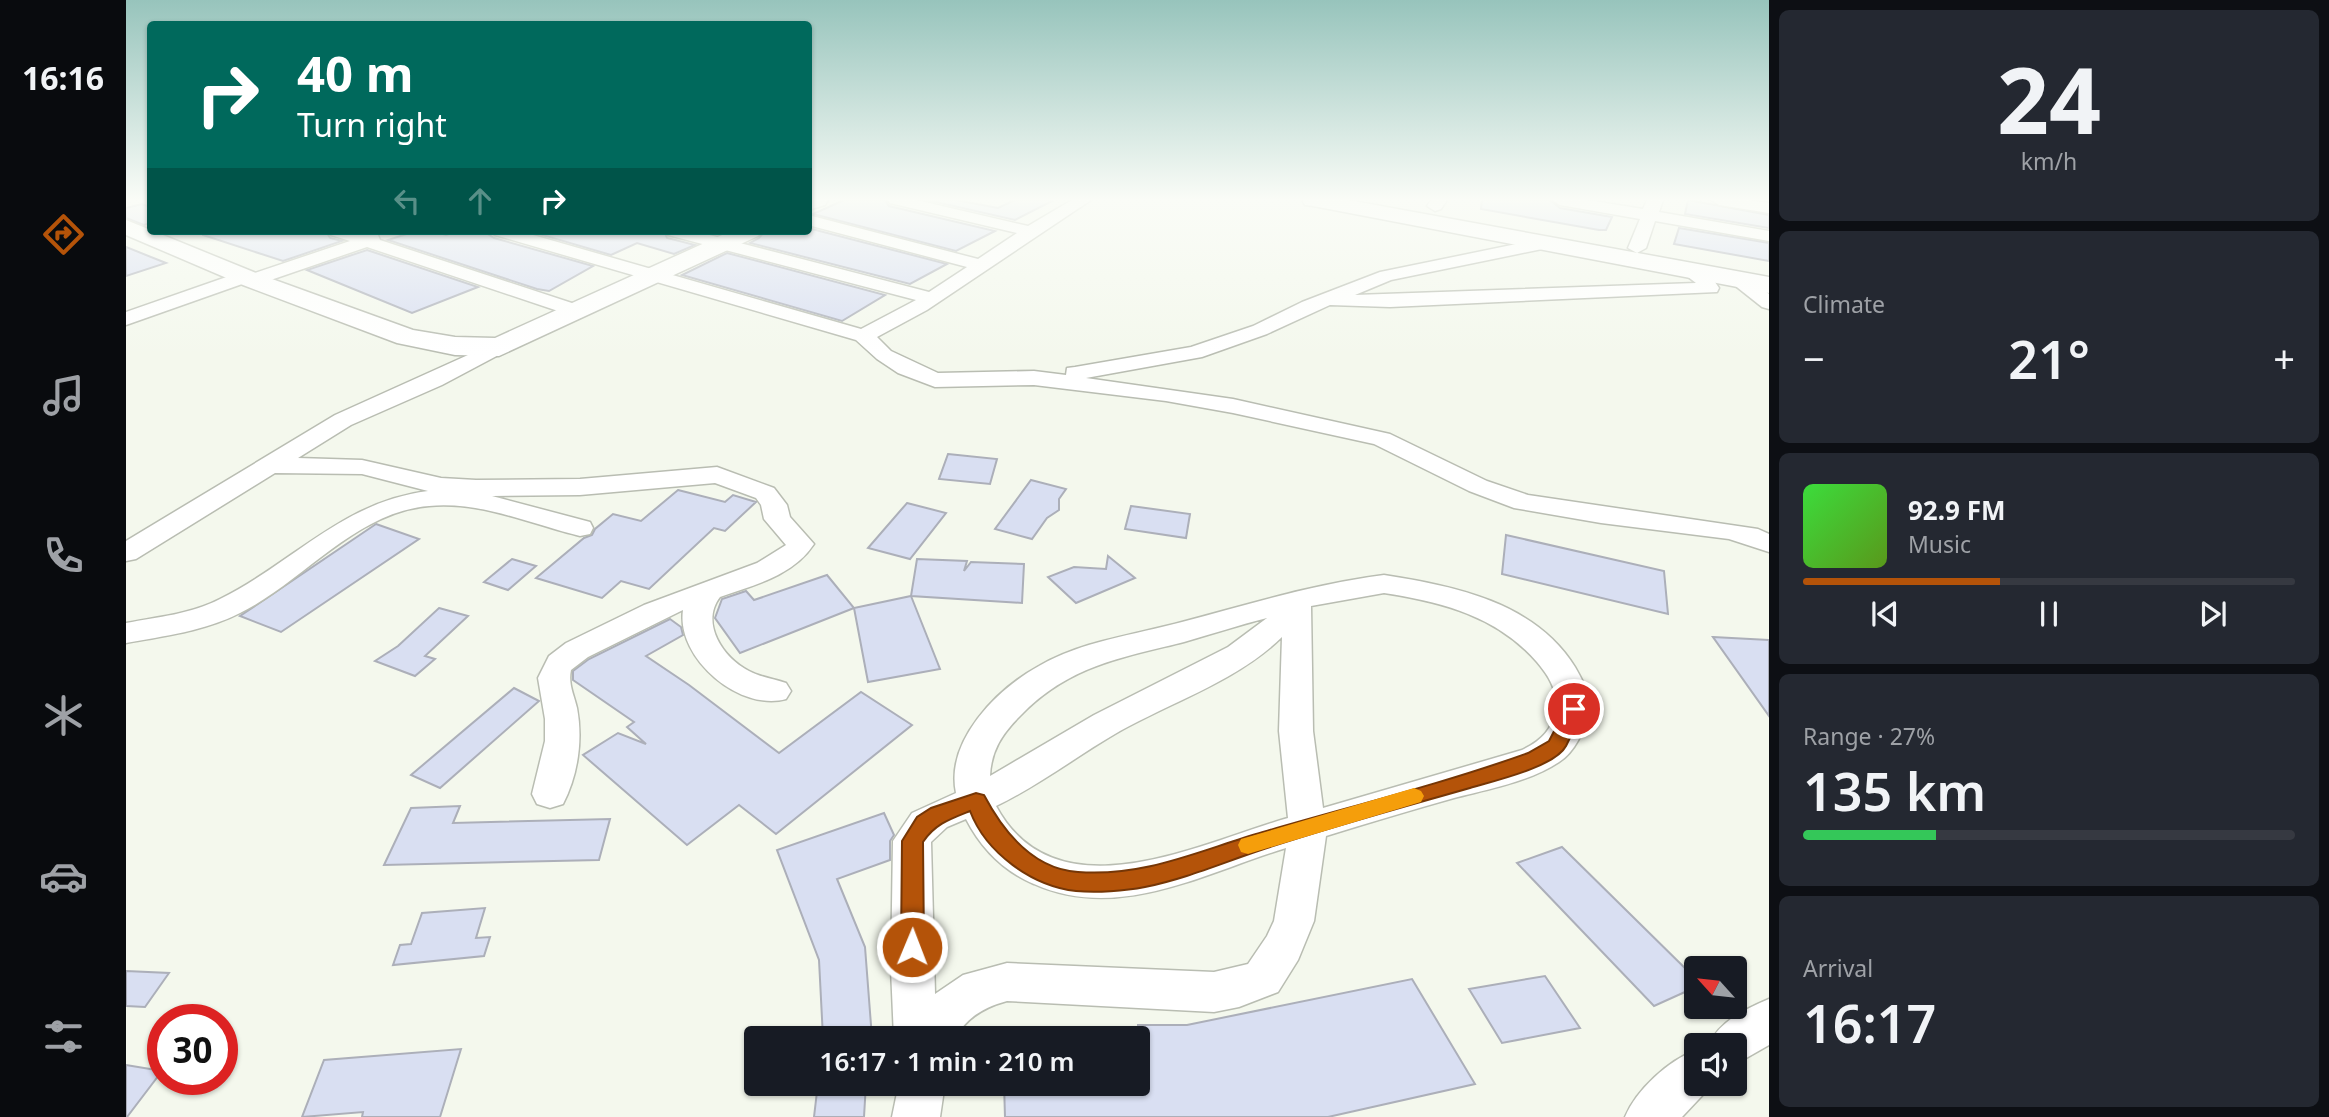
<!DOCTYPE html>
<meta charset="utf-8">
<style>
body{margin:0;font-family:"Noto Sans",sans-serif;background:#242831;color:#f1f3f6;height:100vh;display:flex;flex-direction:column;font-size:26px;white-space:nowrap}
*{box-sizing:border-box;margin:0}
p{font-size:23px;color:#9ea1a6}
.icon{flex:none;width:38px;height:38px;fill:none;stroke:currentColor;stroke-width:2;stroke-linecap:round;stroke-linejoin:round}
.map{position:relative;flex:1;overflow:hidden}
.sheet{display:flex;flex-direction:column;gap:10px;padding:10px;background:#0d0f14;width:560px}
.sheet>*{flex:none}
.banner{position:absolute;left:21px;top:21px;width:665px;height:214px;border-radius:7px;box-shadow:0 2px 5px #0004;background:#00695c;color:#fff;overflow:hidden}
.needle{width:46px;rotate:297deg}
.fabs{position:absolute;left:1558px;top:956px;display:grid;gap:14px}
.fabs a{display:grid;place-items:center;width:63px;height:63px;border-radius:7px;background:#171b24;box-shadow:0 2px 5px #0004;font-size:35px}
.speed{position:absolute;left:21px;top:1004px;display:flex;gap:14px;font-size:35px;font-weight:700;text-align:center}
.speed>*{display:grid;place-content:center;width:91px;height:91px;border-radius:50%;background:#171b24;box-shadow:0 2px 5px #0004;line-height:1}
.speed .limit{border:10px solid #d22;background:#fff;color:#111}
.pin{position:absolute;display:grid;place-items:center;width:60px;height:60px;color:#fff;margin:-30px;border:4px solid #fff;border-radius:50%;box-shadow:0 2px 7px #0007}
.me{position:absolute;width:77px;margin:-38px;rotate:1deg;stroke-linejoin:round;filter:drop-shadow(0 0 5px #0008)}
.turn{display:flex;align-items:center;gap:24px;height:147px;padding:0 35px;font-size:32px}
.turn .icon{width:91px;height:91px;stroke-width:2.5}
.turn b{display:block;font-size:49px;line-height:60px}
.lanes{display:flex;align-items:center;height:66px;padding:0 35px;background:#0003;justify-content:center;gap:35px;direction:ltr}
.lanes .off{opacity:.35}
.big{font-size:52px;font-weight:600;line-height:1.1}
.sheet .card{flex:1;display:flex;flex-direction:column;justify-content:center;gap:10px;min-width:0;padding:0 24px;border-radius:10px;background:#242831}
.sheet .dial{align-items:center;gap:0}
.dial b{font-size:91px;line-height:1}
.song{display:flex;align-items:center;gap:21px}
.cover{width:84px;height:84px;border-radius:10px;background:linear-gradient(135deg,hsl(120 70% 55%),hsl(90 70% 35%))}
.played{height:7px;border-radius:4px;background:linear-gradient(90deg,#b45309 40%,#363941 40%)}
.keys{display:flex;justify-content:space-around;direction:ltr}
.heat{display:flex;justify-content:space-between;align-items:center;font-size:38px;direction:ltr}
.charge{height:10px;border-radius:5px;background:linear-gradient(90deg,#34c759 27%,#363941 0)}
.trip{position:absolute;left:618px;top:1026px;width:406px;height:70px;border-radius:7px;background:#171b24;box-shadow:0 2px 5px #0004;font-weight:600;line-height:70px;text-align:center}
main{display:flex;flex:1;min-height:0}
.dock{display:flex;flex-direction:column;width:126px;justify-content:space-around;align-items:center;background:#090b0e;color:#9ea1a6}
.dock .icon{width:49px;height:49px}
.dock .current{color:#b45309}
.dock b{font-size:32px;color:#f1f3f6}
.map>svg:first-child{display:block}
.building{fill:#d9dff2;stroke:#acafb9;stroke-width:2}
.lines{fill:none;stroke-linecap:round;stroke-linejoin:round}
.street-casing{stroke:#b9bdb2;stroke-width:3}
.secondary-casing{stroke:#b9bdb2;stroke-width:3}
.street{fill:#fff;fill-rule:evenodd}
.secondary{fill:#fff;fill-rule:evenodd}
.route{fill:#b45309;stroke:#753606;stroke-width:2}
.slow{fill:#f59e0b}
</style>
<main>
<nav class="dock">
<b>16:16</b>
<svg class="icon current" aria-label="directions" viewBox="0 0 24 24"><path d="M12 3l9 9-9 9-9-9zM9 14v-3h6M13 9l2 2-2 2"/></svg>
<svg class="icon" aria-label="music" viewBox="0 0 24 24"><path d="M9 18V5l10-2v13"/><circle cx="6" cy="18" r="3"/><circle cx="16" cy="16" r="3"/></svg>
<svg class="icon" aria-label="phone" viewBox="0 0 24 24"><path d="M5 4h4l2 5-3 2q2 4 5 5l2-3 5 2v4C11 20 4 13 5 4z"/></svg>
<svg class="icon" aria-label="climate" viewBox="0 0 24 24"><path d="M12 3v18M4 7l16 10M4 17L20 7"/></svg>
<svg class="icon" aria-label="car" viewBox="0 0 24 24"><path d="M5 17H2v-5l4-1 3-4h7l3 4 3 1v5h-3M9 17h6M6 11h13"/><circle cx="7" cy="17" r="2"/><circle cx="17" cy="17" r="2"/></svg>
<svg class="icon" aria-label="filters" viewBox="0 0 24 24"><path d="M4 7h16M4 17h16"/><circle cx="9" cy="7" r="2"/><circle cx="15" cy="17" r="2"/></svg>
</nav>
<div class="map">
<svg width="1643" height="1117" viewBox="0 0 1643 1117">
<rect width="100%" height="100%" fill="#f4f8ed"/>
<!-- building -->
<g class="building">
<polygon points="718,200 759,200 763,206 869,231 830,251 687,214"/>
<polygon points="801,200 830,200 872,208 889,200 928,200 889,220"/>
<polygon points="1356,200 1424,200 1434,208 1486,217 1480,230 1473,230 1355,209"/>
<polygon points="1562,200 1643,215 1643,228 1559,214"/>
<polygon points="16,204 24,207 24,223 18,225 0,218 0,208"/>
<polygon points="682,228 821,264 784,284 624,243 633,238 639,231 682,231"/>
<polygon points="1553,228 1643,243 1643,261 1548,244"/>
<polygon points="77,231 200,231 204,238 216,241 157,261 77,235"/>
<polygon points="290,231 306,231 320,235 333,231 357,231 368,238 467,266 423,291 411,289 262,240"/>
<polygon points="413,231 538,231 541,238 569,245 548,254 511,243 485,255 413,234"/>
<polygon points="0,247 40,263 0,276"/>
<polygon points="241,250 352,287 286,313 181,270"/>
<polygon points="601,253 759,295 716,321 556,275"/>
<polygon points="822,454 871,459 864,484 813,479"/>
<polygon points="905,480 940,489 933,499 933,510 921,518 906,539 869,529"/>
<polygon points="552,490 599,502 607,495 630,502 599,531 588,528 523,589 495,581 476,598 410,578 458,538 466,535 469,529 487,514 515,521"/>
<polygon points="781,503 820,513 784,559 742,548"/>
<polygon points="1005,506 1064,514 1060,538 999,529"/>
<polygon points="250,524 293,539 155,632 114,616"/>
<polygon points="1380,535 1538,571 1542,614 1376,574"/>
<polygon points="982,556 1009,578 950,603 922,577 948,567 980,569"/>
<polygon points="386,559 410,566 382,590 358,582"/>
<polygon points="791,559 841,561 838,571 845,562 898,564 896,603 785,596"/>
<polygon points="701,575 728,608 614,653 589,618 596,599 620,591 628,600"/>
<polygon points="785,596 814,669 742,682 728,608"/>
<polygon points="313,608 342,616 299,656 309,659 289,676 249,661 272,646"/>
<polygon points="544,619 555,627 557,635 520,656 563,685 653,753 735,692 786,725 650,834 613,805 561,845 457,755 492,733 520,744 501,727 508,722 447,680 447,671 463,659"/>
<polygon points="1587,637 1643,640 1643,716"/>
<polygon points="388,688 413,701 314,788 285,775"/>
<polygon points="334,806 327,823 484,819 473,860 258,865 285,808"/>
<polygon points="758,813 768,835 764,841 764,860 711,879 739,947 746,1038 697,1038 693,960 651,850"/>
<polygon points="1436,847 1570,979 1570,987 1528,1006 1391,863"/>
<polygon points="359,908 350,938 364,937 358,956 267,965 274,945 285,944 296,913"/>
<polygon points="0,971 43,973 19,1007 0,1006"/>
<polygon points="1419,976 1454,1028 1376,1043 1343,989"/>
<polygon points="1286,979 1349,1084 1202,1117 879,1117 878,1083 1012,1083 1012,1025 1061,1025"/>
<polygon points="335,1049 314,1117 236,1117 237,1112 176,1117 198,1060"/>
<polygon points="0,1065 36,1071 1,1117 0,1117"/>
<polygon points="692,1083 740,1083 738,1117 688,1117"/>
</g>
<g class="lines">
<!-- street casing -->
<g class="street-casing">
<g id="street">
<path d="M762,200h28l112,26 44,-26h19l-164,110 -50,27 14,14 47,22 96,-2 32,4 1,-7 8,-1 116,-20 62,-21 49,-24 78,-30 161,-33 9,5 -3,4 -156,32 -36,15 341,-12 -17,-13 9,-5c14,3 24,11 31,23l-2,4 -327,15 -60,-2 -63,29 -65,23 -116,21 147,21 157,35 97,47 41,14 230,34 11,5v18l-40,-13 -128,-16 -87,-15 -45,-17 -95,-47 -141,-31 -67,-12 -132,-16 -99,2 -37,-14 -21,-14 -21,-19 -361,-105 -2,-4h26l342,98 55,-29 -248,-65 -2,-4h28l235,61 38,-25 -159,-42v-10l170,44 39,-26 -127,-30z"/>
<polygon points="1305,200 1321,200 1315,209 1309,211 1301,206"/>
<polygon points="1426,200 1461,200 1517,209 1521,200 1537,200 1533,212 1643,231 1643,241 1529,221 1520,248 1511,253 1502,248 1514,219 1434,205"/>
<polygon points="1585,200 1622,200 1643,203 1643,213 1593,205"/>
<polygon points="203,231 228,231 252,235 254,240 458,307 461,311 458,315 444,315 241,247 133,284 119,283 0,325 0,312 112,273 126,274 224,241 205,235"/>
<polygon points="1614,274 1621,276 1643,294 1643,309 1636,307 1607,284 1605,280"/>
<path d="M373,341l7,2 3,4 -3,4 -64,34 -91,40 -53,33 64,2 79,18 35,2 104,-1 137,-12 57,21 13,17 3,12 24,27c-21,32 -60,41 -94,53 -20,26 3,61 29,74 11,6 25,8 37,12l5,8 -5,8c-45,13 -110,-40 -103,-89l-95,47 -17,13c-3,14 3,25 6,38 6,32 1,67 -14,96l-13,4 -13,-4 -5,-10 13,-53v-22l-7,-41 11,-22 17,-13 78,-38 113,-42 29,-18 -22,-26 -3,-14 -5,-7 -41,-15 -135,12 -88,1 98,26 3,6 -3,6 -10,2c-50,-12 -99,-35 -151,-30 -74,6 -126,76 -189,107 -35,18 -76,23 -114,30v-20c32,-6 65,-9 94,-24 73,-36 122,-97 208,-108l-66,-17 -87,-1 -139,86 -10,2v-20l209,-126z"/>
<path d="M1258,575c70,11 151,27 191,92 8,14 16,28 13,45 -3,18 -13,40 -29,50 -30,20 -71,27 -105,36 -43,12 -86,25 -128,38l-12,85 -16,39 -20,32 -39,15 -25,5 -207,-11c-22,6 -41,16 -51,37h-62l-3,-69 2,-128 19,-28 44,-20c-11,-52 41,-104 83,-127 43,-25 95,-31 143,-44 68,-18 132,-38 202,-47zM1258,593c58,9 113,23 153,69 11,13 20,27 19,44 -2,23 -15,35 -34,44l-199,58 -10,-77 -2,-125zM1141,618l-39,29 -134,68 -104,61c1,-25 12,-42 30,-60 48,-50 100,-58 164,-74 28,-8 55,-17 83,-24zM1156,637l-3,94 9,87c-88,25 -232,100 -292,-12 44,-21 82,-51 124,-75 54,-30 118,-51 162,-94zM840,819c15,29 37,52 68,65 85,38 170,-11 252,-36l-12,73 -7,15 -19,28 -34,8 -207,-9 -44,12 -28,19 -4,-152 16,-15z"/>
<path d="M1643,999v46l-35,20v-20h-25c10,-24 37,-36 60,-46z"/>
<path d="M1570,1050v33h18l-32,34h-57c12,-28 43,-56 71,-67z"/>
<polygon points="773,1083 819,1083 814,1117 766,1117"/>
</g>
</g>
<!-- secondary casing -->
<g class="secondary-casing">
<g id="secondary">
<polygon points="682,200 702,200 699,205 682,210"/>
<polygon points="1176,200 1222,200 1643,277 1643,293 1187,206 1179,205"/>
<polygon points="0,220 135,275 287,330 329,337 369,338 605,231 636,231 632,236 373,356 329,355 271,343 117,285 0,235"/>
</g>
</g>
<!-- street -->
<use href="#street" class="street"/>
<!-- secondary -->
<use href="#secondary" class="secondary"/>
</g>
<!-- sky -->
<linearGradient id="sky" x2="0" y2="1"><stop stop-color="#97c4bc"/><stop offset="0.56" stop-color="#fafcf7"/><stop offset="1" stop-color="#fafcf7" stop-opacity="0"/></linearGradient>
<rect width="1643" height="356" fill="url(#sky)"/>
<!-- route -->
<path class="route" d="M1448,702l7,2 3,5 -18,37c-11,21 -73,35 -96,42 -70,20 -140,39 -209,62 -39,13 -76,29 -116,37 -20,4 -49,6 -69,4 -44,-5 -90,-38 -106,-80 -20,8 -35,13 -47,31l1,105 -3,7 -9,4 -8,-4 -3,-7 1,-106 15,-24 14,-9 45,-15 8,2c19,36 48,74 94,77 68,5 122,-22 185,-40 89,-26 179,-48 265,-79l21,-12 19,-37z"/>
<!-- slow -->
<polygon class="slow" points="1288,788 1295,791 1298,796 1295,802 1122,854 1115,852 1112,845 1115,839 1122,837"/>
</svg>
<div class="fabs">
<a><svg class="needle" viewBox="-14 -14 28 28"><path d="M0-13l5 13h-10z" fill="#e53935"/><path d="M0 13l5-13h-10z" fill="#9ea1a6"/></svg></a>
<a><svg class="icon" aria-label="sound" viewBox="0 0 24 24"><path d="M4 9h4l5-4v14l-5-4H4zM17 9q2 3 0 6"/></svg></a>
</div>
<div class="speed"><div class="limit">30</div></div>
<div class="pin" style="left:1448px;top:709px;background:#d93025"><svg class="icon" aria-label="arrive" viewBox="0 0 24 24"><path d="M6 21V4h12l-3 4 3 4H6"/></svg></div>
<svg class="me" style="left:786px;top:947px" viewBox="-20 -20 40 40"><circle r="17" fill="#b45309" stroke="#fff" stroke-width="3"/><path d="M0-11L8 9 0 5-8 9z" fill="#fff"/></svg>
<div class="trip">16:17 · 1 min · 210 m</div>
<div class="banner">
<div class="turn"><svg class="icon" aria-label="right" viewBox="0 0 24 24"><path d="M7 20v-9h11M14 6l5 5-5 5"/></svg><div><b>40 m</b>Turn right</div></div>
<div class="lanes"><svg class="icon off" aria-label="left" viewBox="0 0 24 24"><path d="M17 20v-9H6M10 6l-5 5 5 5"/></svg><svg class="icon off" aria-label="ahead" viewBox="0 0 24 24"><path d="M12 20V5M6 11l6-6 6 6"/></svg><svg class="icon" aria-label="right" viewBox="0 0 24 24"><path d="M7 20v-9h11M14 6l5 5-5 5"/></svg></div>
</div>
</div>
<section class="sheet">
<div class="card dial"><b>24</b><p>km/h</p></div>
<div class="card"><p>Climate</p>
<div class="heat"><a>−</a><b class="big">21°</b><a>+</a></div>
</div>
<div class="card">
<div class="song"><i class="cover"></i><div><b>92.9 FM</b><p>Music</p></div></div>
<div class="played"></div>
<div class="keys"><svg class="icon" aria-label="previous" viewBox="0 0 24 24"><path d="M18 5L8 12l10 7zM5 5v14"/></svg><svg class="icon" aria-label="pause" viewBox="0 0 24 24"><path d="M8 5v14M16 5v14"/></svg><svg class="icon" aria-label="next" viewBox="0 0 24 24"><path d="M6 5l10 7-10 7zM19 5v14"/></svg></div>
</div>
<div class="card"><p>Range · 27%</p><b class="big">135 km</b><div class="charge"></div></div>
<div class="card"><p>Arrival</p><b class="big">16:17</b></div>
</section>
</main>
